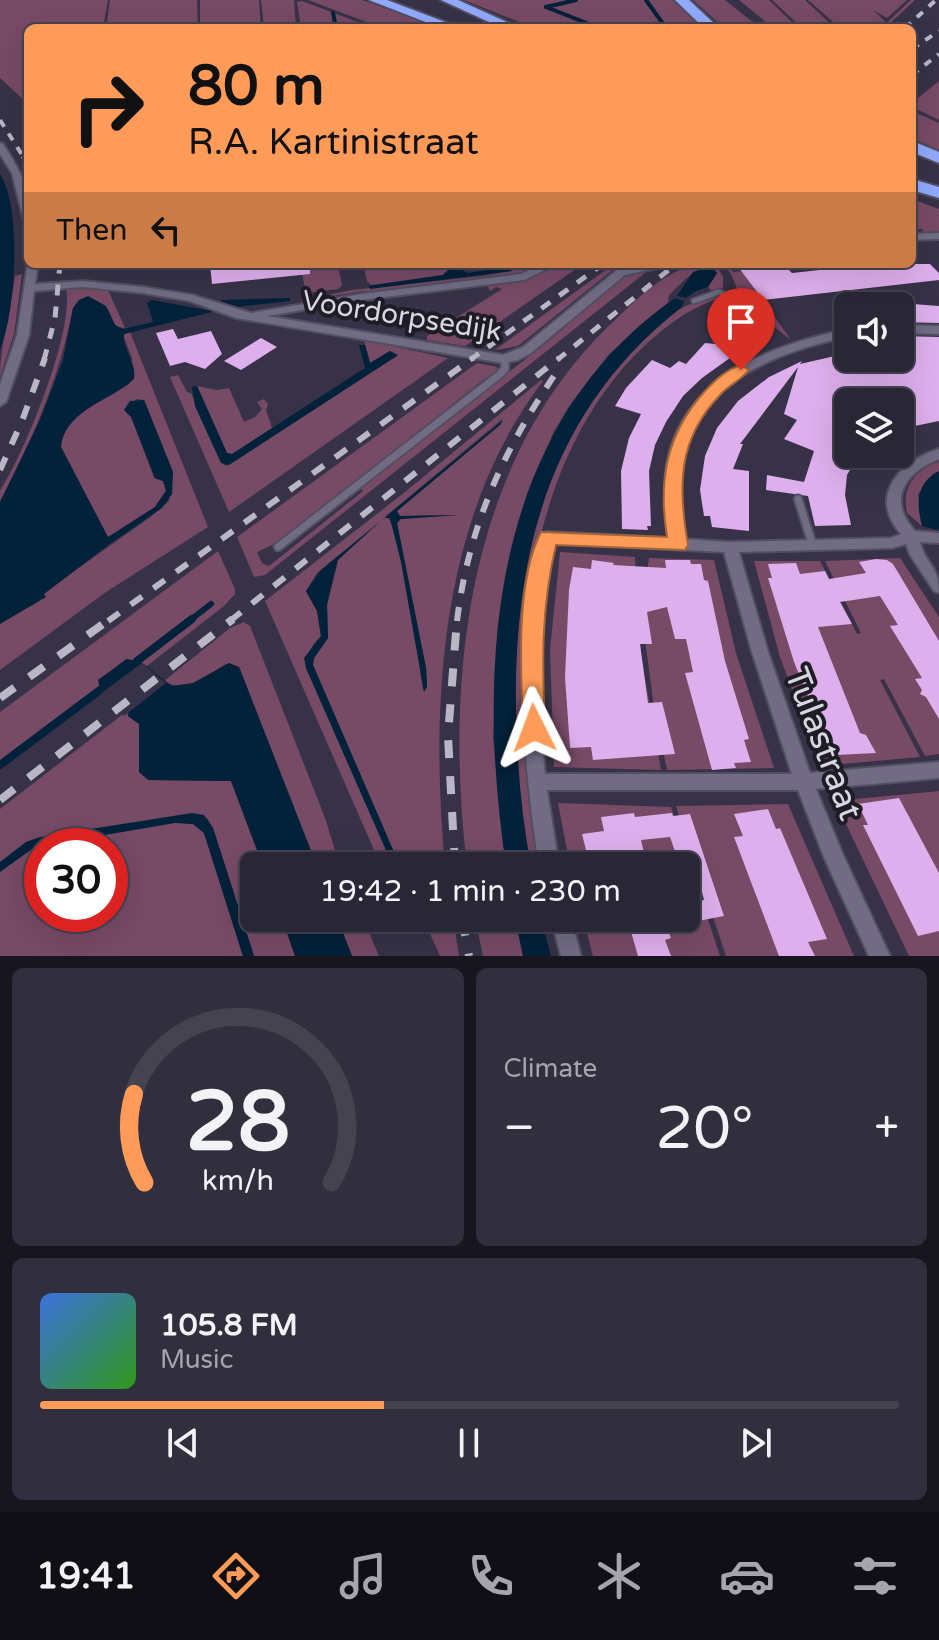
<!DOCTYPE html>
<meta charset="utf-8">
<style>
body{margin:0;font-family:"Varela Round",sans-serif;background:#312e3d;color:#f1f3f6;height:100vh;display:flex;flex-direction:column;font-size:30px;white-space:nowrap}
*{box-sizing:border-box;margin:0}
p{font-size:26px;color:#a5a5ad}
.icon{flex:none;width:44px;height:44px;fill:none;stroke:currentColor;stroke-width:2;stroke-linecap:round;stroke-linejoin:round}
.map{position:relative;height:956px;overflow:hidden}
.details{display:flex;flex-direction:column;gap:12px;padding:12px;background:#17151d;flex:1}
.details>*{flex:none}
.top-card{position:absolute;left:24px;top:24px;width:892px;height:244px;border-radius:12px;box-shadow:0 8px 32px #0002,0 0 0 2px #454350;background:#fe9b58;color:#111;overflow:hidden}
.controls{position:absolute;left:834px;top:292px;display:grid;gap:16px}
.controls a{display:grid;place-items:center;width:80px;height:80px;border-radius:12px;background:#292635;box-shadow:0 8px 32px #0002,0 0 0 2px #454350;font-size:40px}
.speed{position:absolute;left:24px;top:828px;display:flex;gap:16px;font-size:40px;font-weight:700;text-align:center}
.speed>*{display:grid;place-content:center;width:104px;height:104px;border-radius:50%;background:#292635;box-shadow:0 8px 32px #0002,0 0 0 2px #454350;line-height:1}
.speed .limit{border:12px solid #d22;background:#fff;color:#111}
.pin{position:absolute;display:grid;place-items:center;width:68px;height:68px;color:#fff;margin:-82px -34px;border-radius:50% 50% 50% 0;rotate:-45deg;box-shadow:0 0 8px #0007}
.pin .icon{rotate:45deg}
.me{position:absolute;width:88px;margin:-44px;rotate:357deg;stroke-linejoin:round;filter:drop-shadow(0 0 6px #0008)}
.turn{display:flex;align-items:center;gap:28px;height:168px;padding:0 32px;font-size:36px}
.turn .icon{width:104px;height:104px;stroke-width:2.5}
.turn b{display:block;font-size:56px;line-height:68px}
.then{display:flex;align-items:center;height:76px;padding:0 32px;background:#0003;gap:16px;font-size:30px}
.big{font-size:60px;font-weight:600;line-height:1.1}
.details .card{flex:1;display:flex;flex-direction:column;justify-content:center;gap:12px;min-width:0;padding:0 28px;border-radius:12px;background:#312e3d}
.details .dial{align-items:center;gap:0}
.dial svg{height:208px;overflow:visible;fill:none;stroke:#454350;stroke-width:7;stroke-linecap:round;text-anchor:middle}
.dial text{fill:#f1f3f6;stroke:none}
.song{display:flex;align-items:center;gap:24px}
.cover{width:96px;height:96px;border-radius:12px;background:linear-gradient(135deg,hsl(220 70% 55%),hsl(110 70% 35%))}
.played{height:8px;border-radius:4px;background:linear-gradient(90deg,#fe9b58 40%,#454350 40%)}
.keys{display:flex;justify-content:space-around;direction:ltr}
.heat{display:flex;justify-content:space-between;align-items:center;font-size:44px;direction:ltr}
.details .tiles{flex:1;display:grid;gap:12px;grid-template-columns:1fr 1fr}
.card:last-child{grid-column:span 2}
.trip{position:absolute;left:240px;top:852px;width:460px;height:80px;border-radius:12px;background:#292635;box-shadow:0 8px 32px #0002,0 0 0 2px #454350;font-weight:600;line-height:80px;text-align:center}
.tabs{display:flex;height:128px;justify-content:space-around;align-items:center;background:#100f15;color:#a5a5ad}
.tabs .icon{width:56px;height:56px}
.tabs .active{color:#fe9b58}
.tabs b{font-size:36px;color:#f1f3f6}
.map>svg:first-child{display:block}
.green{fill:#774a66;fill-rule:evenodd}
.water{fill:#02213a}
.pier{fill:#373247}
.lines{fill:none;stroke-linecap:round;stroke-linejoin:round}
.stream-far2{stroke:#02213a;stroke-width:4}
.stream-far1{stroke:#02213a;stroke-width:6}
.stream{stroke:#02213a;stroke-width:8}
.building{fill:#deafed}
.service-far1-casing{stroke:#524f60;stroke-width:8}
.service-casing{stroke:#524f60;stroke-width:11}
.minor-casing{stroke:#524f60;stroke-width:4}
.motorway-casing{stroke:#524f60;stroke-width:4}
.service-far1{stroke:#716c84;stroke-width:5}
.service{stroke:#716c84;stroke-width:7}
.minor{fill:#716c84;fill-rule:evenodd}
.motorway{fill:#91aafe;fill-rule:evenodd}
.rail-far3{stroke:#b9b7c5;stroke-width:4;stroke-dasharray:8 8;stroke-linecap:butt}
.rail-far2{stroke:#b9b7c5;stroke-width:5;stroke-dasharray:11 11;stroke-linecap:butt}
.rail-far1{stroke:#b9b7c5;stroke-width:6;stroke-dasharray:14 14;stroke-linecap:butt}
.rail{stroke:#b9b7c5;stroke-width:8;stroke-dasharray:18 18;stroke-linecap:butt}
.route{fill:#fe9b58;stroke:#a56539;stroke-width:2}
.labels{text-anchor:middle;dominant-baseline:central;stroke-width:8;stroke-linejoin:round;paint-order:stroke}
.street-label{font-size:28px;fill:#d8d6e3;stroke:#1e1c25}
.near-street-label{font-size:34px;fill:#d8d6e3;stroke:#1e1c25}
</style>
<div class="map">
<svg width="939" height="956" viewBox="0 0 939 956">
<rect width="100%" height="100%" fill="#373247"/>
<!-- green -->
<g class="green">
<polygon points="0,0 108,0 103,28 28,28 28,104 0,78"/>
<polygon points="110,0 197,0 198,28 106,28"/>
<polygon points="200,0 259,0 261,28 200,28"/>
<polygon points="261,0 294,0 296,28 264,28"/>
<polygon points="308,0 362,0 441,28 382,28"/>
<polygon points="464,0 672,0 703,28 534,28"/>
<polygon points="693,0 725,0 760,28 724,28"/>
<polygon points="739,0 769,0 798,28 773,28"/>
<polygon points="772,0 805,0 835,28 802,28"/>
<polygon points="808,0 907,0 887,18 873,10 885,21 878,26 881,28 911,0 915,0 885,28 840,28"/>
<polygon points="302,1 363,24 370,28 301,28 297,2"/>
<polygon points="939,81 939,120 912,107 912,103"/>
<polygon points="912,111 939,123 939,150 912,138"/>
<polygon points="912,199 939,209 939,233 924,233 922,229 912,229"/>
<polygon points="300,264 338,264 342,285 338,289 306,293"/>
<polygon points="363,264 450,264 451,266 443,275 371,285 367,281"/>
<polygon points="525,264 545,264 520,275 372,293 364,291 295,302 351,290 482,276 511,271"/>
<polygon points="555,264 583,264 465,346 427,340 427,336 502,289 496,287 490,291 486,283 533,277"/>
<polygon points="614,264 620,264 518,346 495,350"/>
<path d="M701,264h13l9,12v12l-11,3 -4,-4 9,-14 -6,-7c-18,3 -30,18 -42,29l-1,8 -59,51 -40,52 -17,29 -54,190 -5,113 13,128h-39c-23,-191 1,-410 149,-547 23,-22 52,-51 85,-55z"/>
<polygon points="723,264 734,272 742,271 791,340 742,301 731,274"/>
<polygon points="650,269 265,575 254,577 237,537 477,363 497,367 497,373 483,380 279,542 257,552 262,563 269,566 363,491 360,488 550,340 622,278 633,272"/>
<path d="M22,274l-8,60 -14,43c0,-34 11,-67 15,-101z"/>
<path d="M66,288l42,2 17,38 -9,-1 -8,-18 -11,-8 -24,7c-14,71 -40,130 -73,194v-11c25,-39 75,-161 66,-203z"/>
<path d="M713,297l7,1c-36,11 -69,39 -96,69 -114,132 -113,337 -83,499h-10c-32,-163 -26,-367 86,-499 18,-20 39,-43 62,-58 9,-5 24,-8 34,-12z"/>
<path d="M130,332l78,195 -102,65 -106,78v-46l149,-106 20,-17 4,-29 -29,-72 -8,-1 -9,14 4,3 23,62 9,3 3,9 -11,17 -47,31 -47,-91c3,-32 44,-48 68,-63l3,-26 -9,-23z"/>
<polygon points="364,340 448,358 229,512 170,377 178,375 187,392 191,393 221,463 226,466 397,356 390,351 370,363"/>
<path d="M541,380l2,1c-103,135 -113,322 -98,485h-45l-87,-201 1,-7 14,-20 -1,-33 8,-41 7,-11 40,-33 -65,53 -11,18 11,20 4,25 -8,9 -7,23 87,198h-12l-116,-265 140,-109zM501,420v4l-104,87 3,5 57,-1 -57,4 -3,4 29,145 1,19 -4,3c-3,-25 -23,-166 -37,-174z"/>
<polygon points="197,386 217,390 229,388 244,422 255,417 262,409 257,402 264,399 268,404 266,410 272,428 232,454 227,453"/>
<path d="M939,462v9l-6,3 -15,20 4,32 -15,-13c-6,-25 8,-44 32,-51z"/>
<polygon points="218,551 235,589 235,594 224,606 147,666 126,659 99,680 102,693 0,769 0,712"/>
<polygon points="560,552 635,557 641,655 661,770 554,767 550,650"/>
<polygon points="649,558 714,560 736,653 774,768 667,770 654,708 641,609"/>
<polygon points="900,558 939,617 939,754 925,756 884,679 880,680 920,757 820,766 780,657 754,561 820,561 857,634 861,633 825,561"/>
<path d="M244,622l6,4 75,192 15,48h-23l-78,-199 -13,-3c-18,11 -41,31 -62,17l66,-53z"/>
<path d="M127,711l1,5 11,8 9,56 83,1 32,85h-9v52h28l13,38h-41l-41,-128 -6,-10 -26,5 12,1 11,9 39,123h-243v-147zM42,846h68v68h-68z"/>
<polygon points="939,791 939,956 909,956 835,801"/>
<polygon points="558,803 671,807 720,956 593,956 583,918 686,918 686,866 570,866"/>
<polygon points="788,804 854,956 726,956 676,806"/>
<polygon points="337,918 363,918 379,956 352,956"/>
<polygon points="423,918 453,918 459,956 440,956"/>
<polygon points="475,918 515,918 523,956 483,956"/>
</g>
<!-- water -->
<g class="water">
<path d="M0,174c22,34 16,138 0,175z"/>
<polygon points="450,264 468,273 525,264 511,271 370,289 369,286 443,275 450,269"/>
<polygon points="712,266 717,273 708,287 696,291 686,298 677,296 693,272"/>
<path d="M88,296l18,10 9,19 8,4 30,-7 -6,-19 5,-3 54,10 18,-4 -3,-6 69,-2v3l-62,7 -104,26c-2,15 13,28 10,45 -23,22 -70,31 -73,68l47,90 47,-30 11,-16 -3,-10 -8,-3 -24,-61 -7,-7 6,-9 14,-1 29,72 -1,22 -10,14 -51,35 -67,51 2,3 -46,27v-122l40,-82 23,-60 10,-52 6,-8z"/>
<path d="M675,298l9,3 -2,6c-130,101 -168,242 -166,401 1,53 5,106 15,158h-25c-30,-204 -16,-439 169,-568z"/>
<polygon points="359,345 365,345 370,363 390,351 398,355 229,465 221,463 195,406 192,387 197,386 227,453 232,454 365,368"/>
<polygon points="503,418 501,424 397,511 400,516 458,515 401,519 397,523 426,668 427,687 424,692 401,562 390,518 384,518 338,560 327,605 328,638 314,658 313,665 400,866 393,866 306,668 304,658 321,636 317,611 306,591 321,570 500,423"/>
<path d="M939,471v58l-2,1 -15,-4c-6,-23 -6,-43 17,-55z"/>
<polygon points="127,659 141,662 172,686 193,683 229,663 239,667 317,866 263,866 231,781 148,780 139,772 139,724 128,716 129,712 101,692 98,680"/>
<polygon points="192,813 204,815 213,828 254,956 243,956 204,833 193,824 175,823 35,847 0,872 0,862 26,842 40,837"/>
<polygon points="282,918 337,918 352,956 295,956"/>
<polygon points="515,918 541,918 551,956 523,956"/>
</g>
<!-- pier -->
<polygon class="pier" points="142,663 166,683 124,716 100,694"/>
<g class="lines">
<!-- stream-far2 -->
<g class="stream-far2">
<polyline points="646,0 666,28"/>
<polyline points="546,7 599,28"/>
<polyline points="546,7 576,0"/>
<polyline points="333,13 336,28"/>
</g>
<!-- stream-far1 -->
<polyline class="stream-far1" points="189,621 211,604"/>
<!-- stream -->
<g class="stream">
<polyline points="137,661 192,619"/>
<polyline points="0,765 100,690"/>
</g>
</g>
<!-- building -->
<g class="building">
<polygon points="210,264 310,264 310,274 212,284"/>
<polygon points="736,264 783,264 792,273 875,264 930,264 939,273 939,280 763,300"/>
<polygon points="900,303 939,306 939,323 900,322"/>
<polygon points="749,328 766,340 734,355 702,378 683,396 666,422 655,445 649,471 651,526 647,526 648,530 622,529 621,471 629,438 641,414 615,406 626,388 652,360 670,368 679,361 686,364 705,343 715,344"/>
<polygon points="173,329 178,339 211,331 222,354 205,369 185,362 170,366 156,333"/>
<polygon points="900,336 939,337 939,421 900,429 900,401 886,386 848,395 848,454 859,454 847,475 845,495 851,525 815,526 808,496 766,490 767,475 804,482 814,451 784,439 797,420 784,414 798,367 740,444 743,444 733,469 749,471 749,531 712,527 710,516 704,516 700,490 705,456 717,428 738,401 769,377 802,361 800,364 848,353 848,358 900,358"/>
<polygon points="261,338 277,347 241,370 224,361"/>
<polygon points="876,559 887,560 893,564 939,641 939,719 926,697 920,694 922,690 915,679 922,678 890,626 898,625 880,596 840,602 852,624 818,627 860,733 866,735 876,753 836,755 829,738 825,738 794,662 768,578 772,578 768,564 796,563 800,574 825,571 829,579 866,573 859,562"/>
<polygon points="592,560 614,563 613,565 666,568 665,560 690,560 691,564 701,564 704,580 708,581 725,661 749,739 744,740 751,762 734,763 736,768 712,770 685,673 693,672 686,639 675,639 667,607 647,612 652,644 640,644 648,703 662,702 675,754 593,760 591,747 570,748 565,677 569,590 573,567 591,569"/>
<polygon points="899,798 939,873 939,931 918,936 863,825 868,825 858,804"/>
<polygon points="768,809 776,829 780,828 827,939 808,942 815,956 779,956 734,837 743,836 734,814"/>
<polygon points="634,813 635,817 672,813 673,816 690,814 724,916 698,921 692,902 704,900 697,872 686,874 686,866 680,866 670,837 641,840 647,866 613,866 610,856 588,858 582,834 604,831 601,817"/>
<polygon points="627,918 663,918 671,938 665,940 671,956 638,956"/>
</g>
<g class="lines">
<!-- service-far1 casing -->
<g class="service-far1-casing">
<polyline id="service-far1" points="694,301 719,292 732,298"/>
</g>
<!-- service casing -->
<g class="service-casing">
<g id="service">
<polyline points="798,499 813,546"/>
<polyline points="278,547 499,375 505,369 505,359"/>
</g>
</g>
<!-- minor casing -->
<g class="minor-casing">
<g id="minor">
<path d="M0,143l3,1c19,29 25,41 25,76l-5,-3 -11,-44 -12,-19z"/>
<polygon points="939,233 939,239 912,240 912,234"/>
<polygon points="28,262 28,264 38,264 35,284 83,281 143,287 192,295 251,313 361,294 521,274 542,264 557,264 524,280 361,300 267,316 503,355 523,347 617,270 645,264 668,264 662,267 625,275 531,353 518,360 503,363 236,318 190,301 143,293 83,287 34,291 29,335 6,402 0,406 0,384 17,335"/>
<polygon points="900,325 939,326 939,334 900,333"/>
<path d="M848,329v8c-71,14 -156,47 -168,129 -3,24 0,49 4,73l46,3 161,-4 10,-4c-34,-38 -1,-73 38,-85v10c-35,14 -52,41 -24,72l24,2v10l-19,-1c6,24 19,22 19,51l-5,-2 -24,-36 -4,-11 -14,4 -153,4 29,100 42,121 129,-11v16l-123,11 27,66 47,101h-21l-45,-99 -26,-67h-251l12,76h-20c-14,-91 -22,-181 -9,-273 3,-19 5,-42 13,-60l5,-1 122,6c-4,-24 -7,-49 -3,-74 15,-87 105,-119 181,-135zM554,543l170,9 28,100 40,122h-247c-8,-78 -6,-154 9,-231z"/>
<polygon points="551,918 571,918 581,956 561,956"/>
</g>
</g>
<!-- motorway casing -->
<g class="motorway-casing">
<g id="motorway">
<polygon points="369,0 387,0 461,28 441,28"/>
<polygon points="441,0 458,0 520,28 502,28"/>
<polygon points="675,0 689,0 719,28 704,28"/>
<polygon points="912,141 939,152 939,163 912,152"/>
<polygon points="912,179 939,187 939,198 912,190"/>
</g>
</g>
<!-- service-far1 -->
<use href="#service-far1" class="service-far1"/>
<!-- service -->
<use href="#service" class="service"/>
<!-- minor -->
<use href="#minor" class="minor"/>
<!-- motorway -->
<use href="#motorway" class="motorway"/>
<!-- rail-far3 -->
<g class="rail-far3">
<polyline points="905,28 936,0"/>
<polyline points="912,49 939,31"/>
<polyline points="912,75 939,54"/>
<polyline points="0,120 24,158"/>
</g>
<!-- rail-far2 -->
<g class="rail-far2">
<polyline points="23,156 28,164"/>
<polyline points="44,360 55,318 60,264"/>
<polyline points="470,360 603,264"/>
<polyline points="557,360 676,264"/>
</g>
<!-- rail-far1 -->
<g class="rail-far1">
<polyline points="0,470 22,421 45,358"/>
<polyline points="108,621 473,358"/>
<polyline points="230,621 559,358"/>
<path d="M457,621c12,-98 48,-174 103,-254"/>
</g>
<!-- rail -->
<g class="rail">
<polyline points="0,698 110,619"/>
<polyline points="0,800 233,619"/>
<polyline points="455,866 448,736 457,619"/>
<polyline points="462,918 469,956"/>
</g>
</g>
<!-- route -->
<path class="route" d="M741,365l8,5c-8,10 -20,15 -28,24 -44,45 -43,93 -33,151l-3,5 -129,-5c-15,63 -14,118 -11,183l-3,6 -8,3 -8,-3 -3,-6c-2,-56 -8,-146 18,-196l126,5c-9,-56 -1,-103 38,-146 9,-10 23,-22 36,-26z"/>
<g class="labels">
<!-- street labels -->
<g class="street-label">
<text transform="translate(402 316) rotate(9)">Voordorpsedijk</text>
</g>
<!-- near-street labels -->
<g class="near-street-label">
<text transform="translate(823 744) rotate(69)">Tulastraat</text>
</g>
</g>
</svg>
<div class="controls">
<a><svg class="icon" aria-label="sound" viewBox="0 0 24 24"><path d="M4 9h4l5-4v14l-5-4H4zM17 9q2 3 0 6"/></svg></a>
<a><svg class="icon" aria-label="layers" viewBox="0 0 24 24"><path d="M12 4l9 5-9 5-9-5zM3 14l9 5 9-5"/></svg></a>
</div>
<div class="speed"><div class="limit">30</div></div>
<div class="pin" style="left:741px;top:370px;background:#d93025"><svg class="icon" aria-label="arrive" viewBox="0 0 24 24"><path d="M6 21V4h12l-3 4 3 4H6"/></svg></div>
<svg class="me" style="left:534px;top:728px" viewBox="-20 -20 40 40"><path d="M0-17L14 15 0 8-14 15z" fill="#fe9b58" stroke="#fff" stroke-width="4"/></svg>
<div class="trip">19:42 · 1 min · 230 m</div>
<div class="top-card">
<div class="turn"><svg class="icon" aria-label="right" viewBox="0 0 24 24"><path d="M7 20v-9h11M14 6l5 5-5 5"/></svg><div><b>80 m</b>R.A. Kartinistraat</div></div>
<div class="then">Then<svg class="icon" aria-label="left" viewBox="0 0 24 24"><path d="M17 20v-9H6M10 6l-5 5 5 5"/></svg></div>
</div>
</div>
<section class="details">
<div class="tiles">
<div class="card dial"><svg viewBox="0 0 100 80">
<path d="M14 69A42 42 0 1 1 86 69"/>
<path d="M14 69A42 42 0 0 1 10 35" stroke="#fe9b58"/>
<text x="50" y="56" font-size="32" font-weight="700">28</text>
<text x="50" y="72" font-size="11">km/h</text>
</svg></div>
<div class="card"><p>Climate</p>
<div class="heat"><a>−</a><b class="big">20°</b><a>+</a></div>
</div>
<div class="card">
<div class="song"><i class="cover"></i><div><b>105.8 FM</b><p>Music</p></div></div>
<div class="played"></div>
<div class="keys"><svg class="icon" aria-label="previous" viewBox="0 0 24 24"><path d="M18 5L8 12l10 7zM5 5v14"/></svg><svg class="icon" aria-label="pause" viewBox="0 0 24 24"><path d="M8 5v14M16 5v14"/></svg><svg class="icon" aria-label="next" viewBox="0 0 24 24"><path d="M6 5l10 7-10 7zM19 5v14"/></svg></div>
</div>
</div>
</section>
<nav class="tabs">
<b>19:41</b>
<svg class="icon active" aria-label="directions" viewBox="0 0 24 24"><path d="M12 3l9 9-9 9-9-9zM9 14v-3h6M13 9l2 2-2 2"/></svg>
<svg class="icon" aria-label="music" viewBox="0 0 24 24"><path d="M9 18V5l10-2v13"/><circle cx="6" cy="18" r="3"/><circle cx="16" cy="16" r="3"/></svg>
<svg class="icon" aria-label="phone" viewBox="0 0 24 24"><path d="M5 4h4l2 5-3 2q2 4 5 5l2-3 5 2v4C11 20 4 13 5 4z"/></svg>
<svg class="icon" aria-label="climate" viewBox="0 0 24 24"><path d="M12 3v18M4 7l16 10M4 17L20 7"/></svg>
<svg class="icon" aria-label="car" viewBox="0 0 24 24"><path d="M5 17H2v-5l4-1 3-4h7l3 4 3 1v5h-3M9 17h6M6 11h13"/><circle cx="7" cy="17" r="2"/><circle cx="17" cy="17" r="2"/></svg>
<svg class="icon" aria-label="filters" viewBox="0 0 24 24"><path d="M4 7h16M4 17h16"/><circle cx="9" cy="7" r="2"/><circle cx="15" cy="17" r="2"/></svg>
</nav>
